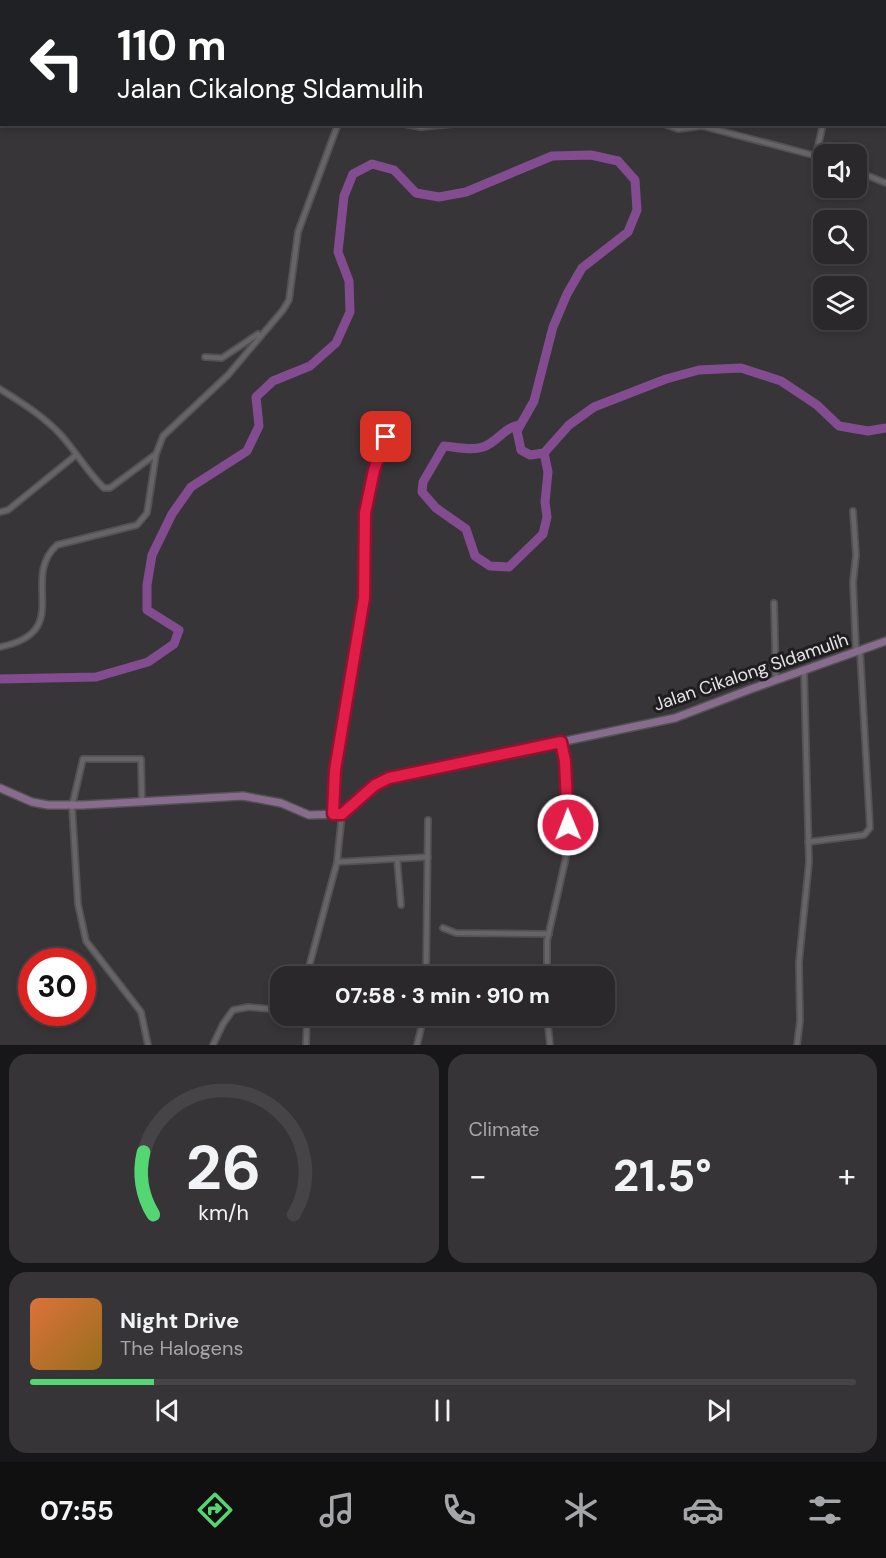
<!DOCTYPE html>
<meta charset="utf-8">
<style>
body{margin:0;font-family:"DM Sans",sans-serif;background:#363437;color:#f1f3f6;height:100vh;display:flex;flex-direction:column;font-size:22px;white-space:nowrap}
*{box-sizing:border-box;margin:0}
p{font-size:20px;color:#a5a6a9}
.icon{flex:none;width:33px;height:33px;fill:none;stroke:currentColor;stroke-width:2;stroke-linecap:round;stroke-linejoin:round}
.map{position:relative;height:1045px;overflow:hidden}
.details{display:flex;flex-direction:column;gap:9px;padding:9px;background:#171618;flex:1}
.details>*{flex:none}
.top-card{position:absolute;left:0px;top:0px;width:886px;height:126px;box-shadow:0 3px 9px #0003,0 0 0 2px #464447;background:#202124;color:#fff;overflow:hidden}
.controls{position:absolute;left:813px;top:144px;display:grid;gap:12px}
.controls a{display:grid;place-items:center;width:54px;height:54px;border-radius:12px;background:#2a282b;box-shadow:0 3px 9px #0003,0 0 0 2px #464447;font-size:30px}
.speed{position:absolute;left:18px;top:948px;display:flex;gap:12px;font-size:30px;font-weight:700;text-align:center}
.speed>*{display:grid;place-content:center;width:78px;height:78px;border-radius:50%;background:#2a282b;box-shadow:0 3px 9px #0003,0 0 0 2px #464447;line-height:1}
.speed .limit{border:9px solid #d22;background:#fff;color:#111}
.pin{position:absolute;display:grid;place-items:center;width:51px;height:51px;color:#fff;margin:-26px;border-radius:12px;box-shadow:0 3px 9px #0006}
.me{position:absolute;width:66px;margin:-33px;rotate:359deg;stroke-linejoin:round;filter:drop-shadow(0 0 4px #0008)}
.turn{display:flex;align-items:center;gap:21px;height:126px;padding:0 18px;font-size:27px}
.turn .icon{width:78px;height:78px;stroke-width:2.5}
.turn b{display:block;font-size:42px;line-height:51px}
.big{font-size:45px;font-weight:800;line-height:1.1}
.details .tile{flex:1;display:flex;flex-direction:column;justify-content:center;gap:9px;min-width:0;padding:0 21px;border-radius:18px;background:#363437}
.details .dial{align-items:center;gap:0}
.dial svg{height:156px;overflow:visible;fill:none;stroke:#464447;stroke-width:7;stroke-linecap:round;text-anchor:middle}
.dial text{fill:#f1f3f6;stroke:none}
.song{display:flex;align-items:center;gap:18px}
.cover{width:72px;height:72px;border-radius:9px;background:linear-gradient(135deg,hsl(20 70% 55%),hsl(40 70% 35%))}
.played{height:6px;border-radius:3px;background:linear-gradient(90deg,#54d672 15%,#464447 15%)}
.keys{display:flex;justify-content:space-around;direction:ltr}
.heat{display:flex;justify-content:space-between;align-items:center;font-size:33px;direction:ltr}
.details .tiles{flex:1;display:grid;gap:9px;grid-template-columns:1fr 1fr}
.tile:last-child{grid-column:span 2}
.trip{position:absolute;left:270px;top:966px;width:345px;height:60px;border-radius:18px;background:#2a282b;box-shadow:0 3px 9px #0003,0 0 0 2px #464447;font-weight:800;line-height:60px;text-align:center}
.menu{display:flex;height:96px;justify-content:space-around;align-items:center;background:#111011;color:#a5a6a9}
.menu .icon{width:42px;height:42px}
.menu .current{color:#54d672}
.menu b{font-size:27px;color:#f1f3f6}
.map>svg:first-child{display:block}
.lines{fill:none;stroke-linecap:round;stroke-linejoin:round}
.river{stroke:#844c90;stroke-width:9}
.street-casing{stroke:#535153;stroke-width:8}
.secondary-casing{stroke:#535153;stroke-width:10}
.street{stroke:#676468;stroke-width:4.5}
.secondary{stroke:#886c8e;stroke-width:7}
.route-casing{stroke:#92132f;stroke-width:15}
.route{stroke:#e11d48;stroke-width:10}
.labels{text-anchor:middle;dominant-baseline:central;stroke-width:6;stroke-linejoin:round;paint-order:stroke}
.street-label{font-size:18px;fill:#e6e4e6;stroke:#1f1d1f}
</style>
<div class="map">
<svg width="886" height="1045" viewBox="0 0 886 1045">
<rect width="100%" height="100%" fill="#383539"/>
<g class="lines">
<!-- river -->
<g class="river">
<path d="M520,425c-16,2 -22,17 -37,22 -11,4 -28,0 -39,-1l-21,36 -1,10 14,16 30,21 9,27 15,10 19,1 34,-33 4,-17 -2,-15 3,-30 -4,-19"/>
<polyline points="0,679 96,677 148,662 174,644 179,630 147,610 147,585 152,555 172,514 191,487 247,451 259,426 256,397 273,381 310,366 336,343 350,312 349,281 338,252 344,196 353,174 372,164 394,170 416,193 439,197 466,192 552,156 591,155 618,161 635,180 637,210 628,232 582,268 567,294 553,327 534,401 517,431 521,450 530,455 544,453 569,425 594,407 666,379 699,370 741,368 781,381 817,405 839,426 868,431 886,428"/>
</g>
<!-- street casing -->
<g class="street-casing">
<g id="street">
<polyline points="158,0 159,2"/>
<polyline points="693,0 694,2"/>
<polyline points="348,2 348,0"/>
<polyline points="501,2 502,0"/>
<polyline points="845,2 845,0"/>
<polyline points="404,124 421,127 453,124"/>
<polyline points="474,124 486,124"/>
<polyline points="664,124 678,129 702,126 824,158"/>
<polyline points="816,155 823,124"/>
<polyline points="856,171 886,183"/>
<polyline points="205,357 222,358 258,334"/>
<path d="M0,389c22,14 42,26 60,45 16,17 27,38 44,54h6l46,-34"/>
<polyline points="853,511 856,555 853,582 856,651"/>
<polyline points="0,512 8,510 76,455"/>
<polyline points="774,603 776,680"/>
<path d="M0,647c75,-15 19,-68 57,-102l80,-20 10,-12 9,-59 7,-18 65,-61 55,-65 6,-10 9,-68 40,-108"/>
<polyline points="142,803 141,759 83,759 72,806 78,904 86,941 141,1012 148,1045"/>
<polyline points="333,814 335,770 364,598 365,513 374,470 386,437"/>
<polyline points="808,842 864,835 870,828 860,650"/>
<polyline points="397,859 401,905"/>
<polyline points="337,862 428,857"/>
<polyline points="443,928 456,933 549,934"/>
<polyline points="309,975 326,976"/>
<polyline points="309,976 310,963 337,862 342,814"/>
<polyline points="426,976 428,820"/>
<polyline points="547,976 547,941 566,857 568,809 561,742"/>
<polyline points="547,1016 550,1045"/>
<polyline points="213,1045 223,1024 233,1010 248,1007 280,1010"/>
<polyline points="306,1045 307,1016"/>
<polyline points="417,1045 424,1016"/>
<polyline points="797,1045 800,1021 799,962 809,862 804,670"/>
</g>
</g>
<!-- secondary casing -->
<g class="secondary-casing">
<polyline id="secondary" points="0,788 32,802 48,805 83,805 243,796 281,803 309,815 342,814 375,785 389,778 675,718 751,689 886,641"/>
</g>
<!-- street -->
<use href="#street" class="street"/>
<!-- secondary -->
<use href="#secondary" class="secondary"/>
</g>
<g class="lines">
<!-- route casing -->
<g class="route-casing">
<polyline id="route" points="386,437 374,470 365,513 364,598 335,770 333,814 342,814 375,785 389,778 561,742 565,761 568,825"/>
</g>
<!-- route -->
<use href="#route" class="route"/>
</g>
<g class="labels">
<!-- street labels -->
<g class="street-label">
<text transform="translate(751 672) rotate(-19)">Jalan Cikalong SIdamulih</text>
</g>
</g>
</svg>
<div class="controls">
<a><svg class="icon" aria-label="sound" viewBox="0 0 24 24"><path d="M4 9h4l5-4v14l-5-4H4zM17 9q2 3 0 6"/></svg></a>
<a><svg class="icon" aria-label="search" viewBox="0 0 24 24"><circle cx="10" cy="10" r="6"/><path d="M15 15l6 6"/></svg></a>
<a><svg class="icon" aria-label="layers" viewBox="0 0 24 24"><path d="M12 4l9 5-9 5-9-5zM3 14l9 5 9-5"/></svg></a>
</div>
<div class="speed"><div class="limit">30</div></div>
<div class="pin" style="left:386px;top:437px;background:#d93025"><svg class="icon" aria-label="arrive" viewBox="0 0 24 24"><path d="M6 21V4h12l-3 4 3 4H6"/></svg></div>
<svg class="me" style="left:568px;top:825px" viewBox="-20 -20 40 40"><circle r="17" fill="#e11d48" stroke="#fff" stroke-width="3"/><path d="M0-11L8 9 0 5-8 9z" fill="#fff"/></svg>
<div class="trip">07:58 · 3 min · 910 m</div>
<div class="top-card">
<div class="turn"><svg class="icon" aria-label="left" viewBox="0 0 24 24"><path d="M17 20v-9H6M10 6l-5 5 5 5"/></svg><div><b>110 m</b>Jalan Cikalong SIdamulih</div></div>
</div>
</div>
<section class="details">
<div class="tiles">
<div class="tile dial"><svg viewBox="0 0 100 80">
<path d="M14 69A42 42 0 1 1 86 69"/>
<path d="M14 69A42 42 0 0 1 9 37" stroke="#54d672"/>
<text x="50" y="56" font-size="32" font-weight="700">26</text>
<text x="50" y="72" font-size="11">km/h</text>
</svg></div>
<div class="tile"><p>Climate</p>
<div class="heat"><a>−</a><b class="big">21.5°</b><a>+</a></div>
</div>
<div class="tile">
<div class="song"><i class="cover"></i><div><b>Night Drive</b><p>The Halogens</p></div></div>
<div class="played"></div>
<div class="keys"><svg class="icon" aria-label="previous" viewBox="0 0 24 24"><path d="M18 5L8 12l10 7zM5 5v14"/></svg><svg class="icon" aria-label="pause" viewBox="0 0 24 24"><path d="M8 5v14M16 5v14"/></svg><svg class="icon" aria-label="next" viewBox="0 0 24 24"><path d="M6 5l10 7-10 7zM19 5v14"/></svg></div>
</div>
</div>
</section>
<nav class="menu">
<b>07:55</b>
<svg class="icon current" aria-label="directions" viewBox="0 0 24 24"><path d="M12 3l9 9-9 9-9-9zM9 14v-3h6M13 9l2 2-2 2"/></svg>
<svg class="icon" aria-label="music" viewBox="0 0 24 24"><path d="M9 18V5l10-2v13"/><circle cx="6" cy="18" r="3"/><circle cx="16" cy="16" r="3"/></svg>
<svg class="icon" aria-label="phone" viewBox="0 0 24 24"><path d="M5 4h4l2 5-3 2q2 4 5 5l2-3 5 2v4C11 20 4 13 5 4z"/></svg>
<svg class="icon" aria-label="climate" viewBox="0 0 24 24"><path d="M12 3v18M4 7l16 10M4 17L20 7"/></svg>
<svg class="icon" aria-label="car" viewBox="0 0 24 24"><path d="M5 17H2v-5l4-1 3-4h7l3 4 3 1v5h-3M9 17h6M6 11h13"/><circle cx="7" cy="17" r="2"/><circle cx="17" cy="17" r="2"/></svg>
<svg class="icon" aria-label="filters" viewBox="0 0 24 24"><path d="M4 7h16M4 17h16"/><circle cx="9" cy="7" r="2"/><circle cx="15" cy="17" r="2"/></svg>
</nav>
